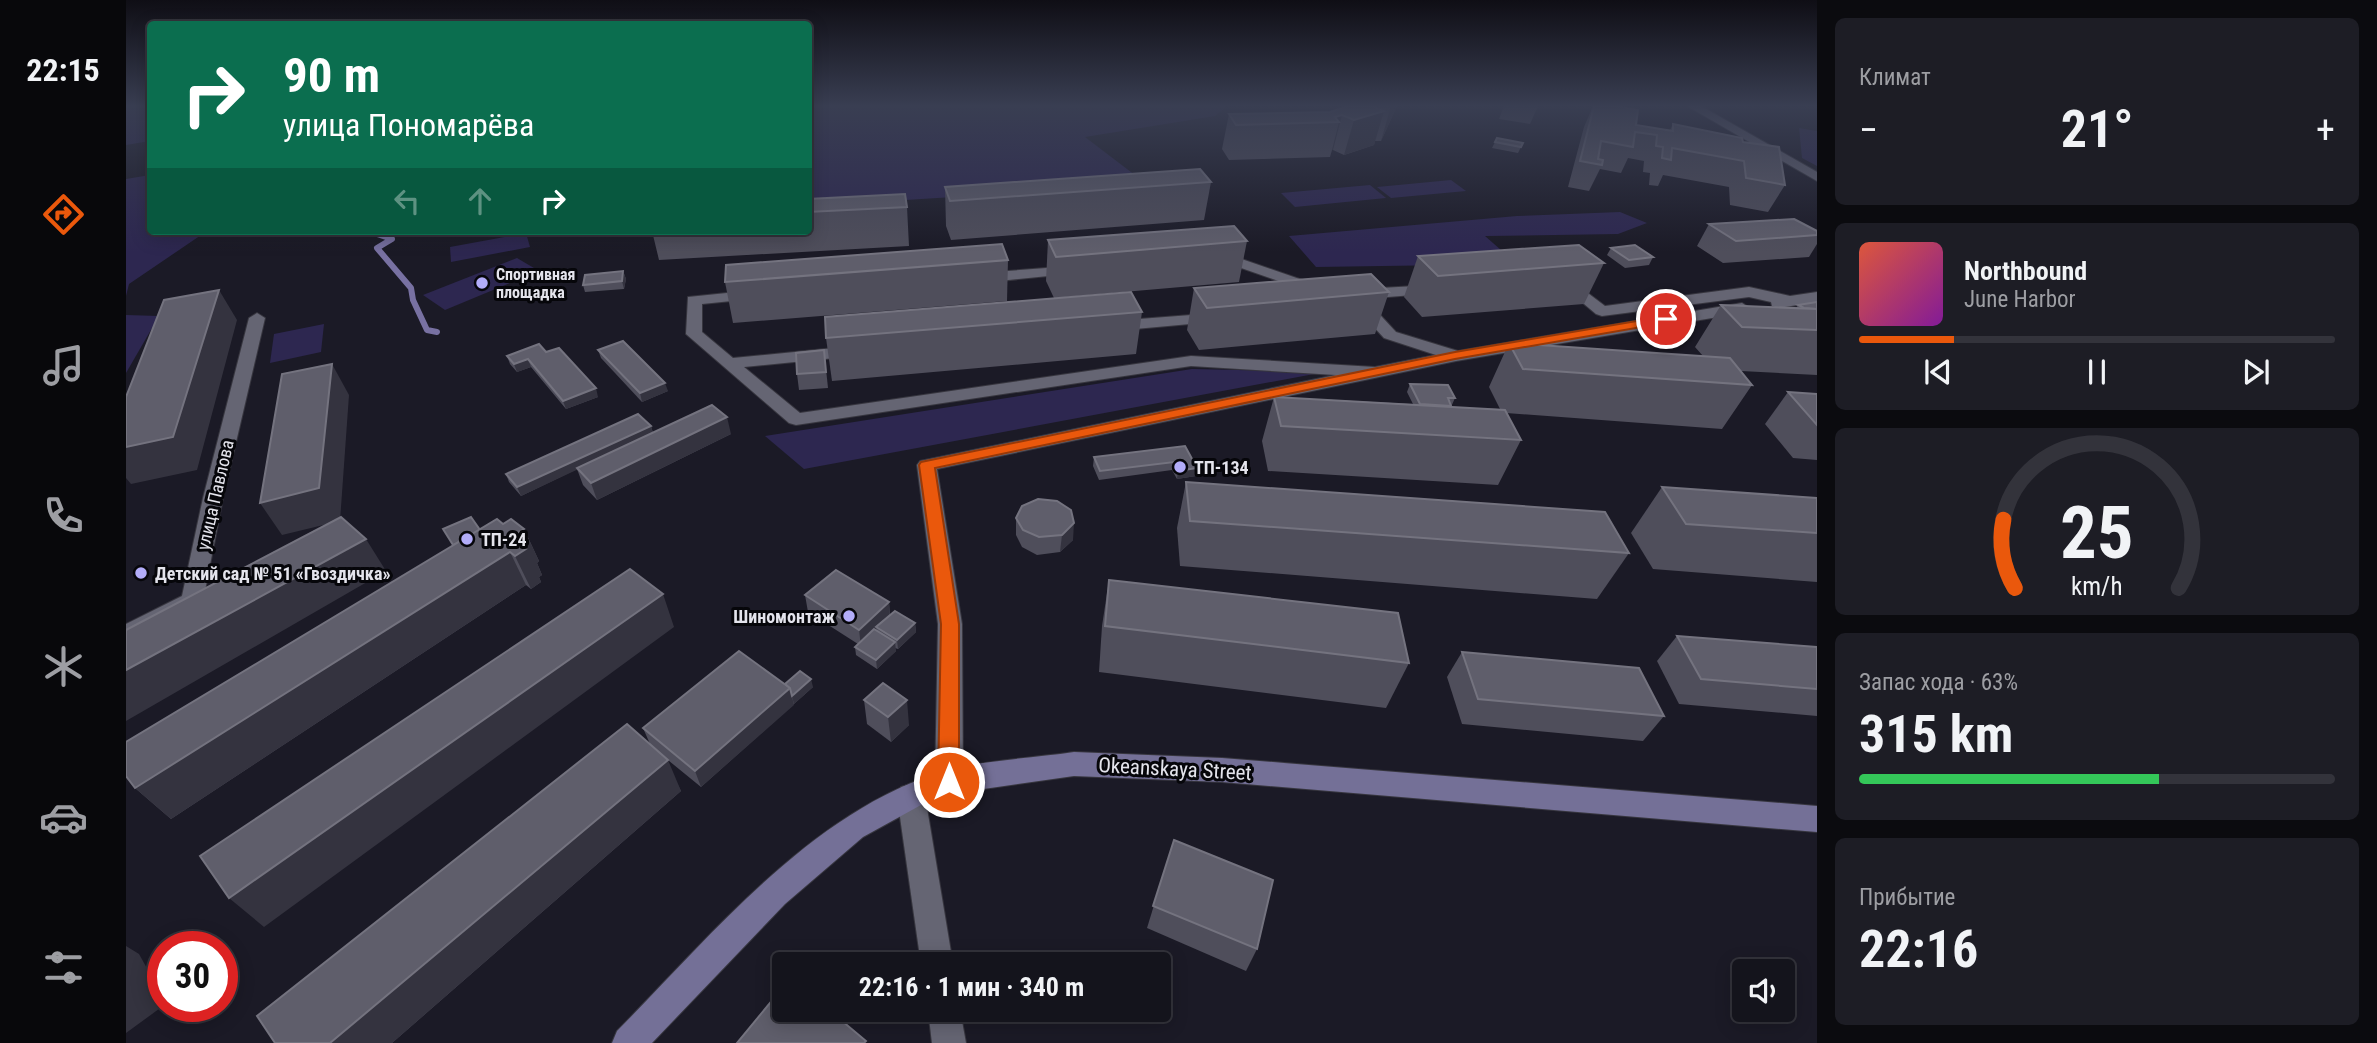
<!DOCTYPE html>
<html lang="ru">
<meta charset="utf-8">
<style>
body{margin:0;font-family:"Roboto Condensed",sans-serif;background:#1d1d25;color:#f1f3f6;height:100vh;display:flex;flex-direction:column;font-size:26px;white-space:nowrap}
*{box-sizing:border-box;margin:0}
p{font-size:23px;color:#9d9ea3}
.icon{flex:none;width:38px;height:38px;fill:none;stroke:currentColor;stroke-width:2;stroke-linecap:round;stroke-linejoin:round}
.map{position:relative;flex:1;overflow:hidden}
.details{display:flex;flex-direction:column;gap:18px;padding:18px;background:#0b0b0f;width:560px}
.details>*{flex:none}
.guide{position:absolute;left:21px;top:21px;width:665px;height:214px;border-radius:7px;box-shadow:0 4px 18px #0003,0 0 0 2px #33333b;background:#0b6e4f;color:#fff;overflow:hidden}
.buttons{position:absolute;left:1606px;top:959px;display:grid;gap:14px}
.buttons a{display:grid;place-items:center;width:63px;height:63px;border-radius:7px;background:#14141c;box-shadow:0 4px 18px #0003,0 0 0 2px #33333b;font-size:35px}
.speed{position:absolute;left:21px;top:931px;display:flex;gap:14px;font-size:35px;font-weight:700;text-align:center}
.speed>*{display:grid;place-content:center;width:91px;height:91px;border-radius:50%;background:#14141c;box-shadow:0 4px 18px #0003,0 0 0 2px #33333b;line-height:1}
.speed .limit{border:10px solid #d22;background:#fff;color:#111}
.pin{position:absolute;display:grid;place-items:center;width:60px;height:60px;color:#fff;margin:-30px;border:4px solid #fff;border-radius:50%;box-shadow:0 2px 7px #0007}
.me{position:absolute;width:77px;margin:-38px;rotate:0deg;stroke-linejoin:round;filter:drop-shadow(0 0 5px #0008)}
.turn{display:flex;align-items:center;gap:24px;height:147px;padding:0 21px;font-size:32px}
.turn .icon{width:91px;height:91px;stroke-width:2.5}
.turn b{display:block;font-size:49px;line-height:60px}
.lanes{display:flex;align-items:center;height:66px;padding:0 21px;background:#0003;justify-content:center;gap:35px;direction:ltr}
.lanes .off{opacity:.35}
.big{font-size:52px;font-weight:700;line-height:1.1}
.details .tile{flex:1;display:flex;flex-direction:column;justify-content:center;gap:10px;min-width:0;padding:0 24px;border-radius:10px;background:#1d1d25}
.details .dial{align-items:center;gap:0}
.dial svg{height:182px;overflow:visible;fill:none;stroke:#33333b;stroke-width:7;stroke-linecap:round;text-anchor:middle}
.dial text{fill:#f1f3f6;stroke:none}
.song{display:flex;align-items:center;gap:21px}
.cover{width:84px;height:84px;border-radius:10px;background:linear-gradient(135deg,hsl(10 70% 55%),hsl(290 70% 35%))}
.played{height:7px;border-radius:4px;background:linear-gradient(90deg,#ea580c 20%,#33333b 20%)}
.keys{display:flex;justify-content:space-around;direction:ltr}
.heat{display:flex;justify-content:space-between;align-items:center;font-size:38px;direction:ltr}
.charge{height:10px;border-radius:5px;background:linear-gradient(90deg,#34c759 63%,#33333b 0)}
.trip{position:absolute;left:646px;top:952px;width:399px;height:70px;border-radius:7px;background:#14141c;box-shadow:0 4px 18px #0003,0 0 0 2px #33333b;font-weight:700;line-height:70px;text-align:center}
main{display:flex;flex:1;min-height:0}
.tab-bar{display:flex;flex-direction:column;width:126px;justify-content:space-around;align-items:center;background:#08080b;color:#9d9ea3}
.tab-bar .icon{width:49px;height:49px}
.tab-bar .active{color:#ea580c}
.tab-bar b{font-size:32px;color:#f1f3f6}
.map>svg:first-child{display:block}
.green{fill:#2d2750}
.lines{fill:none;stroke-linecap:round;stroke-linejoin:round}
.stream{stroke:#7871a2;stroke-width:6}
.minor-casing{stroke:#37363f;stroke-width:2}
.secondary-casing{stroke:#37363f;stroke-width:2}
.minor{fill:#656573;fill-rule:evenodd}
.secondary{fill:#747097;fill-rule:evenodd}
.wall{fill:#4f4e5b}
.shaded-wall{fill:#34333f}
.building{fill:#5f5e6b;stroke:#74737f;stroke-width:2}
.route{fill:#ea580c;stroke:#983908;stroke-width:2}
.poi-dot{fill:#b3adf9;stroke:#06060a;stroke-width:2.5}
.labels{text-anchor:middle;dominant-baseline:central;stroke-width:6;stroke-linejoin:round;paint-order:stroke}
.far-poi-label{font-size:16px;font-weight:bold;fill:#e4e4ec;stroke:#06060a;text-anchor:start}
.poi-label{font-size:18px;font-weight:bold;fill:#e4e4ec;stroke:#06060a;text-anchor:start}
.street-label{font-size:18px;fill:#e4e4ec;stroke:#06060a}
.near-street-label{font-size:21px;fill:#e4e4ec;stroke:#06060a}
</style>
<main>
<nav class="tab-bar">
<b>22:15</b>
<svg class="icon active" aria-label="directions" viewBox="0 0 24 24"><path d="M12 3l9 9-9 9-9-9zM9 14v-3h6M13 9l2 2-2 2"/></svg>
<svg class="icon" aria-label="music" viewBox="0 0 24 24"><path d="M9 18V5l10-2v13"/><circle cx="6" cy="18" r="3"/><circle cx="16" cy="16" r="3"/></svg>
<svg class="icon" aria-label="phone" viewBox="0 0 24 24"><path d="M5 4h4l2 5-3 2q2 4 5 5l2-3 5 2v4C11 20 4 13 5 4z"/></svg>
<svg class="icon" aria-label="climate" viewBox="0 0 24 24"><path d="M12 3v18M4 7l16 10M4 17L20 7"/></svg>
<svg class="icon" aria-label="car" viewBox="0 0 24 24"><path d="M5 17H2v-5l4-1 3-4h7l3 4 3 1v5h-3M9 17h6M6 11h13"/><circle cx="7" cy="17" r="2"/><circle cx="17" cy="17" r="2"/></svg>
<svg class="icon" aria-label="filters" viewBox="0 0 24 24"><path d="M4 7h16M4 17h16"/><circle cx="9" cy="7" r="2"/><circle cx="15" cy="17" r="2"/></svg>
</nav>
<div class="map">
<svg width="1691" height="1043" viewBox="0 0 1691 1043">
<rect width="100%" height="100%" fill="#1b1a26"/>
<!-- green -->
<g class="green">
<polygon points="0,106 24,106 24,141 0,145"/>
<polygon points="683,106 1101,106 1089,116 959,137 1022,185 683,206"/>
<polygon points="1673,128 1691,131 1691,166 1676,158"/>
<polygon points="24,175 24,231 81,231 3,284 0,296 0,179"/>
<polygon points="1325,180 1340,191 1265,198 1251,187"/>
<polygon points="1244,185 1260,198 1169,207 1155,193"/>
<polygon points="1494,212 1521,223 1492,234 1359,236 1391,264 1190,267 1163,236 1391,216"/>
<polygon points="400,233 404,247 325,262 324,247"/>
<polygon points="391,258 413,271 319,310 297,295"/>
<polygon points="0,315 33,316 0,373"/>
<polygon points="198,324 195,352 144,363 148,334"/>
<polygon points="1066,369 1199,372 678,469 639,436"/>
</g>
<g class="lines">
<!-- stream -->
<polyline class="stream" points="242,231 266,239 251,248 285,288 287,300 301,330 311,332"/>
<!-- minor casing -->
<g class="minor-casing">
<g id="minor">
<polygon points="1561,106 1575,106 1691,172 1691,181"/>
<polygon points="1091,254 1104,255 1191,285 1194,288 1186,293 1181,291 1098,262 1086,261 1084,258 1086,255"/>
<polygon points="947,266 954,270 952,273 854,283 846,278 854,273"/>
<polygon points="1438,275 1479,306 1623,287 1664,296 1691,292 1691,302 1652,308 1646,306 1645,302 1623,297 1476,316 1470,314 1433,283 1430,280"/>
<polygon points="1308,285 1316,290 1313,293 1236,299 1228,294 1236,289"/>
<polygon points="630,290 638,295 635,298 576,304 576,332 607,358 729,346 737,351 729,356 618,367 674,413 1065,356 1249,367 1310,355 1258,338 1234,312 1226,310 1224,307 1226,304 1244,304 1270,332 1332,351 1616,303 1624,308 1616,313 1330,361 811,469 836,624 837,782 833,791 823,794 813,791 809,782 812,624 791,465 794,461 1210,375 1065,366 670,425 663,423 560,334 562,297"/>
<polygon points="131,313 139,318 97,498 77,601 74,607 0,644 0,624 56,596 77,498 123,318"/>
<polygon points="1091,313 1097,315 1099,318 1097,321 987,331 979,326 987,321"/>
<polygon points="785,784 795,787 799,796 827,964 795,964 771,796 775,787"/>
<polygon points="802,1010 834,1010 840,1043 806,1043"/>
</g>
</g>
<!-- secondary casing -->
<g class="secondary-casing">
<path id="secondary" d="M948,752l148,6 595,48v26l-595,-50 -148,-6 -125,18 -28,11 -58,32 -78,67 -133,139h-40l5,-12c94,-95 197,-223 331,-261 37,-10 87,-12 126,-18z"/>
</g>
<!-- minor -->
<use href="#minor" class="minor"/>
<!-- secondary -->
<use href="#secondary" class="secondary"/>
</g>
<!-- wall -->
<g class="wall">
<polygon points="1222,106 1271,106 1255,141 1249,141 1248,145 1218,155 1207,150 1206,150 1204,157 1103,160 1096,149 1103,114 1204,112"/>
<polygon points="1378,106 1412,106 1404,124 1373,119"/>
<polygon points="1467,106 1490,106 1510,125 1544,130 1547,124 1617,142 1659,185 1642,212 1604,205 1603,187 1537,175 1532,186 1523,185 1524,173 1517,172 1518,161 1502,158 1495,173 1474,169 1463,191 1442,187 1458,127"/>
<polygon points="1371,138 1397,143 1392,153 1366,148"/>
<polygon points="1085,182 1078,220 825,240 820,226 819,187"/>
<polygon points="682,199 781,207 783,246 533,260 526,231 682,231"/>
<polygon points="1583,224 1691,231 1691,244 1683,257 1597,263 1571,246"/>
<polygon points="922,240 1121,241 1113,282 928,298 920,281"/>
<polygon points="1485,248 1527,257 1523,265 1499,268 1481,255"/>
<polygon points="1292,256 1478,263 1458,304 1296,317 1278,297"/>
<polygon points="882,260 881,301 607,323 599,282"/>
<polygon points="497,271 500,279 498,289 459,292 457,285"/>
<polygon points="1068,288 1263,292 1249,334 1073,350 1061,330"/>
<polygon points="1691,302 1691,375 1615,371 1626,385 1596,429 1380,413 1395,440 1372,485 1142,471 1136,441 1148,397 1287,404 1281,392 1284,384 1329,398 1325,407 1374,409 1363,387 1383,343 1577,356 1569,347 1595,305 1670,308 1672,305"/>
<polygon points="1016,312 1010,354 706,381 700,338"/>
<polygon points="472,350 542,391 516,402 475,358"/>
<polygon points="698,350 702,388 673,390 671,374"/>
<polygon points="420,352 472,397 440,409 405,367 391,372 384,364 381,356"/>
<polygon points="1662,392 1691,394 1691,460 1667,458 1639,424"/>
<polygon points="525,426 527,433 605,434 471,500 457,485 451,469 395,496 383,482 380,474"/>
<polygon points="1059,446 1071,468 1070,476 1051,479 1046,470 973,480 967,466 968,457"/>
<polygon points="1060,482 1503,553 1471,599 1054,566 1051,528"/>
<polygon points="1536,487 1691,498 1691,582 1527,569 1505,533"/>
<polygon points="890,518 947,540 934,552 911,555 896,547 890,535"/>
<polygon points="377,524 398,529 413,561 411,563 416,575 413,577 415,582 405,589 400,585 45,819 9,788 327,546 317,529 354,530"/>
<polygon points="983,580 1283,663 1260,708 973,672 976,626"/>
<polygon points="679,595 763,602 764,615 789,623 790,632 772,649 769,648 770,651 751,669 730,655 729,647 732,644 682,612"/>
<polygon points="1551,636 1691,647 1691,716 1553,704 1531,661"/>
<polygon points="1336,652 1538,716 1517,741 1336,724 1321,677"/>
<polygon points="659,684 687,687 575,787 537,756 555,791 266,1043 149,1043 524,744 517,728"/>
<polygon points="738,700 783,725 765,742 741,724"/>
<polygon points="1048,840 1131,949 1120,971 1021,928"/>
</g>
<!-- shaded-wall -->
<g class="shaded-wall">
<polygon points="1265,106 1271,106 1255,141"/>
<polygon points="1258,111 1248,145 1218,155 1228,120"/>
<polygon points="1216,115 1207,150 1206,150 1213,122 1209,117"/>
<polygon points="497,271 500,279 498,289 496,281"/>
<polygon points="93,290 111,320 71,470 5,484 0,478 0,447"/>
<polygon points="402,359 405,367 391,372 388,364"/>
<polygon points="206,364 223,395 214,521 156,535 134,503"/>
<polygon points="539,383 542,391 516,402 514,393"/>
<polygon points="470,388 472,397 440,409 437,401"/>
<polygon points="601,417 605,434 471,500 465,483"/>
<polygon points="525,426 527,434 395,496 391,487"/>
<polygon points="1071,468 1070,476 1051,479 1052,471"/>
<polygon points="948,523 947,540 934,552 936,535"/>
<polygon points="398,529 413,561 411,563 416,575 413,577 415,582 405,589 389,556 390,534"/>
<polygon points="240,539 260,571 0,721 0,670"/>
<polygon points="384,552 400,585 45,819 9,788"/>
<polygon points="537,594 548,627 138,927 103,898"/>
<polygon points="763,602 764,620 750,627 751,632 735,647 733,630"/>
<polygon points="789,623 790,632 772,649 771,640"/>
<polygon points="769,642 770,651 751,669 750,660"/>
<polygon points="685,679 687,687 668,704 666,696"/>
<polygon points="664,688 668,705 575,787 569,771"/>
<polygon points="781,700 783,725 765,742 762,717"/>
<polygon points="542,760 555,791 266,1043 204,1043"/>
<polygon points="0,946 13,954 37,997 37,1006 0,1033"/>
</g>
<!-- building -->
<g class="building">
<polygon points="1222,106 1246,106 1258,111 1228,120 1216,115 1209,117 1213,122 1110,125 1103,114 1204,112"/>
<polygon points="1468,106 1490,106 1512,110 1510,125 1547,131 1547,124 1616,138 1617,142 1653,147 1659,185 1620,178 1618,161 1546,148 1545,160 1536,158 1537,147 1530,146 1531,135 1509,132 1507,147 1475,141 1472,159 1477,160 1476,165 1454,161"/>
<polygon points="1371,138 1397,143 1395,147 1369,142"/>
<polygon points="1074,169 1085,182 824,201 819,187"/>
<polygon points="779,194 781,207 682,212 682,199"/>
<polygon points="1668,219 1691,231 1691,235 1610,241 1583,224"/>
<polygon points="1108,226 1121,241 930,257 922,240"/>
<polygon points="876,244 882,260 599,282 600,265"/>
<polygon points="1453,245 1478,263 1312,276 1292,256"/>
<polygon points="1509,245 1527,257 1503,260 1485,248"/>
<polygon points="497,271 496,281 457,285 459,275"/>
<polygon points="1245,274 1263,292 1081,308 1068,288"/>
<polygon points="93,290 47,437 0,447 0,397 38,300"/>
<polygon points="1005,292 1016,312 700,338 699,317"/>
<polygon points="1691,302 1691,309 1678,308 1672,305"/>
<polygon points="1595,305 1691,309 1691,330 1616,327"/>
<polygon points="497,341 539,383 514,393 472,350"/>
<polygon points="1383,343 1604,358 1626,385 1397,369"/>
<polygon points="413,344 420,352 433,348 470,388 437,401 402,359 388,364 381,356"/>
<polygon points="698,350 700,372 671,374 670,353"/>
<polygon points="206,364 193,488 134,503 156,374"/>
<polygon points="1284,384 1322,385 1329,398 1322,398 1325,406 1294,404"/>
<polygon points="1662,392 1691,394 1691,425"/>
<polygon points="1148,397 1379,410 1395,440 1155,426"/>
<polygon points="586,405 601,417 465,483 451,468"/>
<polygon points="512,414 525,426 391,487 380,474"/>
<polygon points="1059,446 1071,468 1052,471 1048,462 974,471 968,457"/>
<polygon points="1060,482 1479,512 1503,553 1064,521"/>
<polygon points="1536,487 1691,498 1691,533 1560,524"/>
<polygon points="912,499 931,501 945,510 948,523 936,535 913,537 897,530 890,518 896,506"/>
<polygon points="215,517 240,539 0,670 0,630"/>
<polygon points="345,517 354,530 327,545 317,529"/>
<polygon points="371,519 377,524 385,519 398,529 390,534 401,542 395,545 400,549 389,556 384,552 9,788 0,776 0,742"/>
<polygon points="504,569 537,594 103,898 74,856"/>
<polygon points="710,570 763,602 733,630 679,595"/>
<polygon points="983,580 1272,613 1283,663 979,626"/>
<polygon points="769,611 789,623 771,640 750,627"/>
<polygon points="748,629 769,642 750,660 729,647"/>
<polygon points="1551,636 1691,647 1691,689 1575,679"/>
<polygon points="613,651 664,688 569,771 517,728"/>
<polygon points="1336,652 1513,668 1538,716 1352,699"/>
<polygon points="674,671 685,679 666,696 664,688 659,684"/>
<polygon points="757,683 781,700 762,717 738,700"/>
<polygon points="501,724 542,760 204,1043 149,1043 131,1016"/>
<polygon points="1048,840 1147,880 1131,949 1027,906"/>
<polygon points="658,986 658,1010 703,1010 740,1041 738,1043 611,1043"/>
</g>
<!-- sky -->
<linearGradient id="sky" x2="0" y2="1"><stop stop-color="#0f0e15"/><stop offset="0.42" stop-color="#393e52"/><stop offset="1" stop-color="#393e52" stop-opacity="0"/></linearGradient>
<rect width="1691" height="252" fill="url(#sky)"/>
<!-- route -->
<polygon class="route" points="1540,316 1545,317 1545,322 1329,359 809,468 833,624 833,782 830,788 823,791 815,788 812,782 815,624 793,465 795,462 1329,352"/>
<!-- markers -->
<g class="poi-dot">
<circle cx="356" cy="283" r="7"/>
<circle cx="1054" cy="467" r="7"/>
<circle cx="341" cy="539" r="7"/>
<circle cx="15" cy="573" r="7"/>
<circle cx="723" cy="616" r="7"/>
</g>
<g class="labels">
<!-- far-poi labels -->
<g class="far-poi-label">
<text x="370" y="274">Спортивная<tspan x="370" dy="18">площадка</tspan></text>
</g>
<!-- poi labels -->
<g class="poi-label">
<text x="1068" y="467">ТП-134</text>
<text x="355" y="539">ТП-24</text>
<text x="29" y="573">Детский сад № 51 «Гвоздичка»</text>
<text x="709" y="616" text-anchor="end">Шиномонтаж</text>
</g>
<!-- street labels -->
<g class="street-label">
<text transform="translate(89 495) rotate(-77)">улица Павлова</text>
</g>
<!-- near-street labels -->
<g class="near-street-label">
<text transform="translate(1049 769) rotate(3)">Okeanskaya Street</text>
</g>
</g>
</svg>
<div class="buttons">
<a><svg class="icon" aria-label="sound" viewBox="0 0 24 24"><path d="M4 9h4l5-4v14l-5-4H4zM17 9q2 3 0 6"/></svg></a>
</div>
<div class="speed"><div class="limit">30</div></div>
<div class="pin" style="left:1540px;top:319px;background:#d93025"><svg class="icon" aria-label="arrive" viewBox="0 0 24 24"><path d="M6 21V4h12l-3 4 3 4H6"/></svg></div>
<svg class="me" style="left:823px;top:782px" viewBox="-20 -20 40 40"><circle r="17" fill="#ea580c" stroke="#fff" stroke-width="3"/><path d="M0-11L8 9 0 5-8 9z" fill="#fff"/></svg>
<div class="trip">22:16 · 1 мин · 340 m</div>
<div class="guide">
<div class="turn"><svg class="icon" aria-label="right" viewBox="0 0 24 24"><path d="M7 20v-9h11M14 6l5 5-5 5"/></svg><div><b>90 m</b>улица Пономарёва</div></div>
<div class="lanes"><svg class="icon off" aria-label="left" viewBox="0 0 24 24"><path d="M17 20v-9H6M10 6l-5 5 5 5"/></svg><svg class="icon off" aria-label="ahead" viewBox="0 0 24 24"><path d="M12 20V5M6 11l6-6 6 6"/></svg><svg class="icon" aria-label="right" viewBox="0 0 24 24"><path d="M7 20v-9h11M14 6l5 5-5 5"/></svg></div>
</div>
</div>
<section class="details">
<div class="tile"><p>Климат</p>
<div class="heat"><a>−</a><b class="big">21°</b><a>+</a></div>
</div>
<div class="tile">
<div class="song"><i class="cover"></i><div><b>Northbound</b><p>June Harbor</p></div></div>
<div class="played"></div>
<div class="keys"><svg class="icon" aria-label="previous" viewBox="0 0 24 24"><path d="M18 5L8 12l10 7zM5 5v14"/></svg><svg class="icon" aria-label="pause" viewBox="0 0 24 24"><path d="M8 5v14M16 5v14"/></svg><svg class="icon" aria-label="next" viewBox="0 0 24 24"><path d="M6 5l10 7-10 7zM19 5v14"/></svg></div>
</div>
<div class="tile dial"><svg viewBox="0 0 100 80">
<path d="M14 69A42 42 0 1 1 86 69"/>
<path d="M14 69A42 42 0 0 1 9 39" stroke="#ea580c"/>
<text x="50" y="56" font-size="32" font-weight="700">25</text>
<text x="50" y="72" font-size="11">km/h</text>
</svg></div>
<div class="tile"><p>Запас хода · 63%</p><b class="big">315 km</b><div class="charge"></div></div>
<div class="tile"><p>Прибытие</p><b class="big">22:16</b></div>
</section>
</main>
